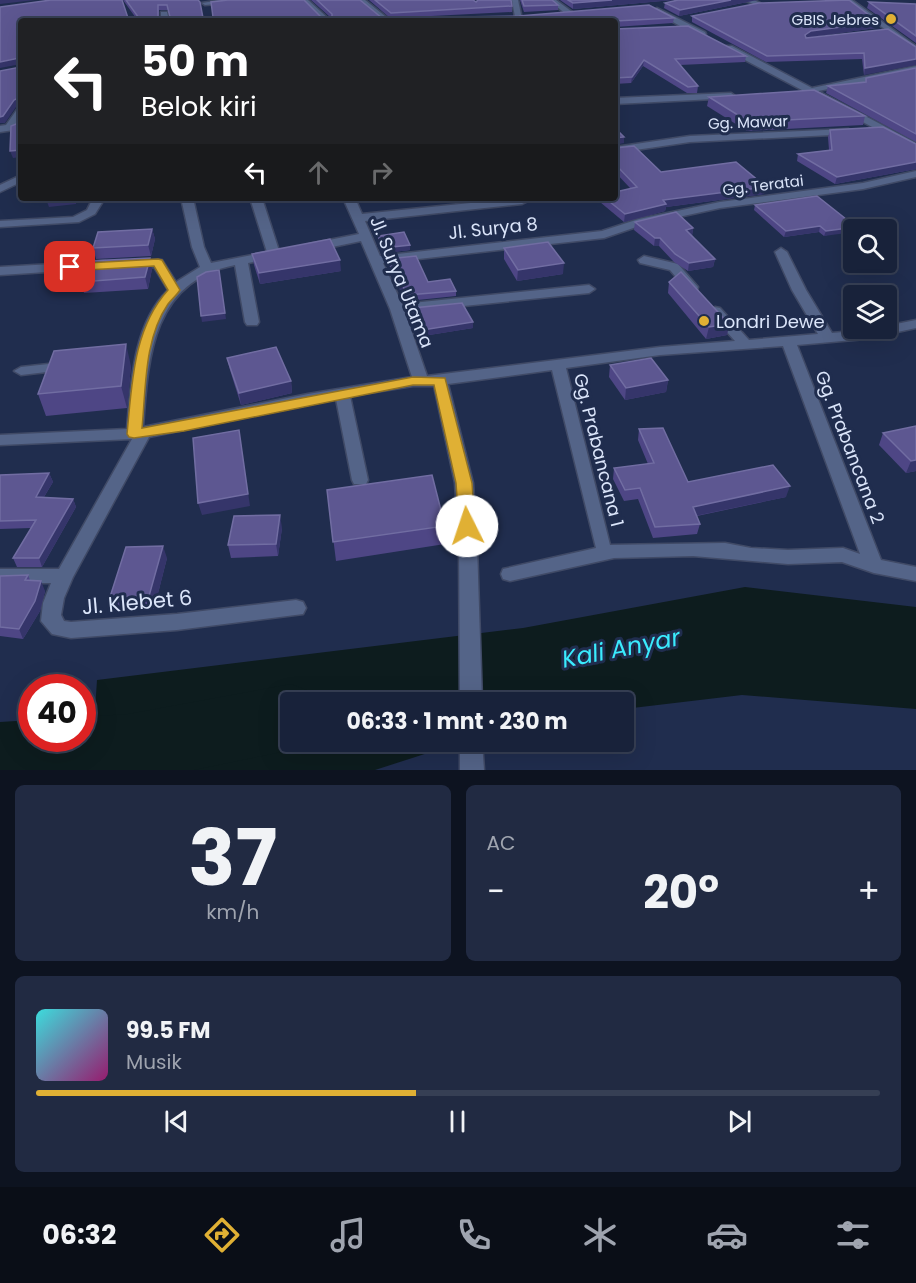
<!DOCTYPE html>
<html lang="id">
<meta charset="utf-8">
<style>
body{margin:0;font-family:Poppins,sans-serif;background:#212a42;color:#f1f3f6;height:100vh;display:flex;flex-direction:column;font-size:22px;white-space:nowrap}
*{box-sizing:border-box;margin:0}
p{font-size:20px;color:#9fa4af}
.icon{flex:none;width:33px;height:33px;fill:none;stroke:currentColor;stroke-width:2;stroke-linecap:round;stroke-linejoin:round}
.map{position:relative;height:770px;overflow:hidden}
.drawer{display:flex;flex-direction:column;gap:15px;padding:15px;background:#0d1320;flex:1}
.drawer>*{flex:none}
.guide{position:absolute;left:18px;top:18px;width:600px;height:183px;border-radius:6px;box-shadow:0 6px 24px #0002,0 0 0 2px #363f54;background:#202124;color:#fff;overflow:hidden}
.buttons{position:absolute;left:843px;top:219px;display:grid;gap:12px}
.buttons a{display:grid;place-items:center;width:54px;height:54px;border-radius:6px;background:#18223a;box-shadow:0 6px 24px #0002,0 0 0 2px #363f54;font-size:30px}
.speed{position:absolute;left:18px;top:674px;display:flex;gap:12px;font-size:30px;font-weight:700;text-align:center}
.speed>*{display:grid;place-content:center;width:78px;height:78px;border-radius:50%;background:#18223a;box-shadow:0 6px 24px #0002,0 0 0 2px #363f54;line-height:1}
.speed .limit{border:9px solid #d22;background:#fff;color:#111}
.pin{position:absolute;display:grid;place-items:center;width:51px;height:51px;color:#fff;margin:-26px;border-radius:12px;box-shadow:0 3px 9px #0006}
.me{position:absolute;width:66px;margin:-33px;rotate:356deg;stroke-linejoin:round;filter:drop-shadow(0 0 4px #0008)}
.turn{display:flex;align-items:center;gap:21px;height:126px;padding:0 24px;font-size:27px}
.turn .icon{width:78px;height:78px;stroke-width:2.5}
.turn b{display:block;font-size:42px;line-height:51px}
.lanes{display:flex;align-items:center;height:57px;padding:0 24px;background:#0003;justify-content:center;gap:30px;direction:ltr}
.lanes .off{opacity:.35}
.big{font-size:45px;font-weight:700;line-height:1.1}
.drawer .widget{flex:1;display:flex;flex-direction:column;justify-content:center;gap:9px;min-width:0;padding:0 21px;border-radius:9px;background:#212a42}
.drawer .dial{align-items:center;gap:0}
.dial b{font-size:78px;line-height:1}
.song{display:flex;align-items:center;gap:18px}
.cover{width:72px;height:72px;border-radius:9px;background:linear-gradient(135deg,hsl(180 70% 55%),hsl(320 70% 35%))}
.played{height:6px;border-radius:3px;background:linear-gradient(90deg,#e0b034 45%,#363f54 45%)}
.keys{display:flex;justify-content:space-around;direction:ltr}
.heat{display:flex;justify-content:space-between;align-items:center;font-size:33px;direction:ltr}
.drawer .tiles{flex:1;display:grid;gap:15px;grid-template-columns:1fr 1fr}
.widget:last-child{grid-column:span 2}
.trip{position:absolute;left:280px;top:692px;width:354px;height:60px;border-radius:6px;background:#18223a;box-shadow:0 6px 24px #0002,0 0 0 2px #363f54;font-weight:700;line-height:60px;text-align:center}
.tabs{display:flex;height:96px;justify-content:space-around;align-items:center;background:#0a0e17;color:#9fa4af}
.tabs .icon{width:42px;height:42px}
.tabs .current{color:#e0b034}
.tabs b{font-size:27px;color:#f1f3f6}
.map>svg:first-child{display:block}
.water{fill:#0d1c1e}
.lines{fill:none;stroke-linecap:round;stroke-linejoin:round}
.river{fill:#0d1c1e;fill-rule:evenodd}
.minor-casing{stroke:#404a66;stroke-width:3}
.minor{fill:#546488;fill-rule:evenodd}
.wall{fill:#4e4685;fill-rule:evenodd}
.shaded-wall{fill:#35356a}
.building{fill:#5d5791;stroke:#716da2;stroke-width:1.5;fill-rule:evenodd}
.route{fill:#e0b034;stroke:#927222;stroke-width:1.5}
.poi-dot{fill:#e0b034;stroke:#202d4e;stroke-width:2}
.labels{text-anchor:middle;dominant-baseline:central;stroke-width:6;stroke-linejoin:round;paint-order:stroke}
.far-poi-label{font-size:15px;fill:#dbe5fa;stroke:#202d4e;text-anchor:end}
.far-street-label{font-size:15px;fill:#dbe5fa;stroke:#202d4e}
.street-label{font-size:18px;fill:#dbe5fa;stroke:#202d4e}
.poi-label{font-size:18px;fill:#dbe5fa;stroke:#202d4e;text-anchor:start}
.near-street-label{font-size:21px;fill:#dbe5fa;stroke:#202d4e}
.near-water-label{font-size:24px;font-style:italic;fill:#3aebfe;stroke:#202d4e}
</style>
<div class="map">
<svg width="916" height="770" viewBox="0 0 916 770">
<rect width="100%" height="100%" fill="#202d4e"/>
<!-- water -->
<polygon class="water" points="745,587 916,607 916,709 742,695 624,709 624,702 291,702 291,741 465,741 375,770 91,770 97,680 523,628"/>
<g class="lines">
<!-- river -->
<polygon class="river" points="291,684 317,694 320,702 291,702 291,741 314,741 291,750 194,770 0,770 0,722 32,720 32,738 82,738 82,717 128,714"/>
<!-- minor casing -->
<g class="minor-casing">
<g id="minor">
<polygon points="221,0 262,0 205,5 202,3"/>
<polygon points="301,0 308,0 331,21 323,21"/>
<polygon points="358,0 365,0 391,21 382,21"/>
<polygon points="512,0 518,0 522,19 515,17"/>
<polygon points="549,0 556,0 575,14 568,16"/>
<polygon points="744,0 754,0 762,4 758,6"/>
<polygon points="845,0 852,0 916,46 916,52"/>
<polygon points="657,8 705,32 706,34 699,36 654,12"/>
<polygon points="161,12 167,12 169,21 161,21"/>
<polygon points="726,46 732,46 812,88 916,66 916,72 818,91 916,143 916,150 726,50"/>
<polygon points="731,93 735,96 734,98 615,104 615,98"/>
<polygon points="21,107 21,117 17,124 21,123 21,129 0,132 0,126 6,125 18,108"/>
<polygon points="848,129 851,130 851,134 690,142 615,153 615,147 690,136"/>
<path d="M916,171v6l-53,12 -143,19 -78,17 -38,13 -221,25 19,41 187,-19 6,4 -6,4 -184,19 22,64 233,-29 75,-6 -27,-30 7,-4 5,1 29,32 69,-6 -26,-44 -17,-38 6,-4 6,4 19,38 26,43 54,-5v-2l30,-6v8l-51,11 -68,6 84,215 35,7v14l-42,-8 -32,-11 -54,2 -95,-8 -79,2 -104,23 -7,-2 -2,-5 2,-5 93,-21 -44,-178 -104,14 25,99 4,62 5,157h-22l-1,-157 -4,-62 -21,-97h-21l-63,10 18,84 -2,4h-12l-2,-4 -16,-81 -187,38 -76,140 -9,21 -3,17 3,6 7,1 106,-8 119,-14 7,2 3,6 -3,6 -126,16 -106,8 -19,-4 -11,-13 2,-18 8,-20h-51v-14h59l73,-130 -132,6v-10l127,-6c4,-46 6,-105 41,-139l-14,-23 -22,1 -6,-4 6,-4h30l14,22 24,-15 -8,-20 -11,-49h12l11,49 7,16 56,-11 -17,-54h12l18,56 -5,4 -27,5 11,59 -2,3h-10l-2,-3 -10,-57c-83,16 -87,92 -92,162l165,-33 104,-17 -22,-68 -29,-68 -48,10 -6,-4 2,-3 50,-10 -16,-36h12l7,16 157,-16 9,3 -6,3 -157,17 15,35 222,-25 37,-12 81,-17 143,-19zM783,346l77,208 -17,-6 -55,2 -37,-2 -26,-5 -115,2 -44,-177 94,-13z"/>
<polygon points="21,175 21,182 0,192 0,185"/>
<polygon points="93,198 105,198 95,214 79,222 0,227 0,221 73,217 87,210"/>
<polygon points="644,256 678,264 698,287 697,290 687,290 670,270 640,263 638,260"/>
<polygon points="105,261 111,265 109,268 0,275 0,267"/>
<polygon points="67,362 72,363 74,366 72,369 21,375 14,371 21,367"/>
<polygon points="460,741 482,741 484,770 460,770"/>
</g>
</g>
<!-- minor -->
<use href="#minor" class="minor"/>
</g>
<!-- wall -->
<g class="wall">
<path d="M123,0h75l5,18 127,-1 -19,-17h49l22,18h8l-21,-18h104l3,2 36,4v6l-100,5 262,1 -1,5 -58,4v-6h-477zM159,10h9l2,7h-11z"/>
<polygon points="520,0 552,0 558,5 558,10 524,12"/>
<polygon points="560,0 673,0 573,9"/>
<polygon points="678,0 757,0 679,16 664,8 665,3"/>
<polygon points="869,2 916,4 916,43 867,8"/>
<polygon points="692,16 878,22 876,28 810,37 808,38 916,47 864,75 862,59 766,62 692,22"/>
<polygon points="615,29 746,56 745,62 680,65 698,86 697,93 687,93 643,66 631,83 615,84"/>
<polygon points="916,68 916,142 826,93 828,86 865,82 866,78"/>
<polygon points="709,97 865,116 863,125 747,131 707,106"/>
<polygon points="830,130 916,144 916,169 835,184 797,161 798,154 829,150 828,137"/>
<polygon points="615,148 661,172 766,187 764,194 666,207 665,211 624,222 600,202 601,198 615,198 630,188 615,172"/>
<polygon points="755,205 856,227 824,236 819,232 784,237 754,210"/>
<polygon points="635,222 693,228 692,236 715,259 713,267 688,271 674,262 659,246 654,246 634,230"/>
<polygon points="152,229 155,239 151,256 96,259 93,248"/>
<polygon points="378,236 410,245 410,250 384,253 378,241"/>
<polygon points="504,248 563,274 517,281 504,259"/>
<polygon points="252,254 341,271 260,284 254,265"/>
<polygon points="388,259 428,282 456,291 456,296 408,301 403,290 400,290 389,265"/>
<polygon points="152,269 148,289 84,293 81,282"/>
<polygon points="669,282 729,324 727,335 706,339 668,293"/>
<polygon points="413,308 473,322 473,328 423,336 413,313"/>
<polygon points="227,358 291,381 292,393 241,405 230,370"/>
<polygon points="610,365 668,380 666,392 625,400 609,377"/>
<polygon points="131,366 127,408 46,416 38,394"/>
<polygon points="916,426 916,471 906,473 879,445 883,433"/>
<polygon points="639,429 688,482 786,497 697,516 700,524 697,534 653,538 638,499 624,501 613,479 614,468 648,464 638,440"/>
<polygon points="49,473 53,482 44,497 73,499 76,507 42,567 17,567 13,558 31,528 0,529 0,475"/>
<polygon points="327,490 445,526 445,544 336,561"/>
<polygon points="282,528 278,556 231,558 228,545"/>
<polygon points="167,558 154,609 115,610 110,597"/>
<polygon points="28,575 30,580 45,591 40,611 23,639 0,636 0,576"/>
</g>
<!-- shaded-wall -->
<g class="shaded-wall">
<polygon points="0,0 35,0 0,4"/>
<polygon points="612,0 673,0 573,9 573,3"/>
<polygon points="731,0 757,0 679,16 680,10"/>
<polygon points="878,22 876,28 810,37 804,40 805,35 811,31"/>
<polygon points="19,58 21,64 0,68 0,62"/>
<polygon points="916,59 916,65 864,75 865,68"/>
<polygon points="644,60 643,66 631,83 632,77"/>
<polygon points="18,98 20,105 16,107 5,123 0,123 0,117 14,100"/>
<polygon points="624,137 624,143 615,145 615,138"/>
<polygon points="21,150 21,157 13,158 10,151"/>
<polygon points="916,162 916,169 835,184 837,177"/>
<polygon points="766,187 764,194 666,207 665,211 624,222 625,214 663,200"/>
<polygon points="54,198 76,198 76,204 49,207 46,199"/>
<polygon points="820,226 819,232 784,237 786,231"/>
<polygon points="856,227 855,230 854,230 854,232 824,236 826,231"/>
<polygon points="693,228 692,236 686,230"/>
<polygon points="152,229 155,239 151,256 148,245"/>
<polygon points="655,238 660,238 659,246 654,246"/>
<polygon points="410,245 410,250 384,253 383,248"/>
<polygon points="150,258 152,269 148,289 145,277"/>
<polygon points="715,259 713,267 688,271 689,263"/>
<polygon points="340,260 341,271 260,284 259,273"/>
<polygon points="564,263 563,274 517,281 518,270"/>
<polygon points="219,270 226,319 202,322 201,316"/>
<polygon points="402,284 403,290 400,290 400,285"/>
<polygon points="473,322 473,328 423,336 423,330"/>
<polygon points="729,324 727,335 706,339 709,327"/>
<polygon points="126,344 131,366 127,408 121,386"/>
<polygon points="668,380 666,392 625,400 626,388"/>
<polygon points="291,381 292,393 241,405 239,393"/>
<polygon points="239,430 250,506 202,515 198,503"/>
<polygon points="916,460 916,471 906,473 911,461"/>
<polygon points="49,473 53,482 39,505 36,497"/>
<polygon points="790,486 786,497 690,517 693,507"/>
<polygon points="73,499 76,507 42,567 39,558"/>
<polygon points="280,515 282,528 278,556 276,544"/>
<polygon points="163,546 167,558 154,609 149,596"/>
<polygon points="41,581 45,591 40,611 23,639 19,629"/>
</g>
<!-- building -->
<g class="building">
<polygon points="51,0 122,0 129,21 21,21 21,60 19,58 0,62 0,7"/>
<path d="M126,0h72l2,2 3,16 10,-1 -2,-15 17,-2h76l17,17h11v-3l-15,-14h43l22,18 137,-2 130,-11 25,13 -59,3v3v-3h-474zM158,5h9l3,12h-12z"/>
<polygon points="375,0 473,0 476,2 478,0 511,0 512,6 391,13"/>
<polygon points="522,0 552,0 558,5 524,6"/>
<polygon points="568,0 612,0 573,3"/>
<polygon points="678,0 731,0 680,10 665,3"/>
<polygon points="849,0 878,22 811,31 805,35 806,38 888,29 916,47 916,59 865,68 864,53 767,56 692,16 759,3"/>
<polygon points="869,2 916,4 916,36"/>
<polygon points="688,26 746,56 675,59 698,86 688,87 644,60 632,77 615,78 615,29"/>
<polygon points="21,66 21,100 18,98 14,100 3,116 0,117 0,71 21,67"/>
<polygon points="916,68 916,134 828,86 866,82 866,78"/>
<polygon points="814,90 865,116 749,122 709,97"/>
<polygon points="21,103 21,121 19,114"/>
<polygon points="21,122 21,150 10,151 11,126"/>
<polygon points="883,127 916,144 916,162 837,177 798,154 832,150 830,130"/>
<polygon points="615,128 624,137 615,138"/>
<polygon points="634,146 661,172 736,162 766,187 663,200 666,204 625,214 605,198 615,198 615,192 637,187 615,164 615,148"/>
<polygon points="817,196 856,227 826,231 820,226 786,231 755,205"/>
<polygon points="676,212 693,228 686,230 715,259 689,263 675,254 660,238 655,238 635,222"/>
<polygon points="152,229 148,245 93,248 98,232"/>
<polygon points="404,232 410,245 383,248 378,236"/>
<polygon points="330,239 340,260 259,273 252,254"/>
<polygon points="548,242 564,263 518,270 504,248"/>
<polygon points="416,256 428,282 450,279 456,291 407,295 402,284 400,285 388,259"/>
<polygon points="150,258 145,277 81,282 88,261"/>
<polygon points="219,270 225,313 201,316 197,277 206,272"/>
<polygon points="681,272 729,324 709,327 669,282"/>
<polygon points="462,303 473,322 423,330 413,308"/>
<polygon points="126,344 121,386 38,394 54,351"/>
<polygon points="276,347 291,381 239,393 227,358"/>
<polygon points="651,358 668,380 626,388 610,365"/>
<polygon points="916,426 916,460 911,461 883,433"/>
<polygon points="663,428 688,482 773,465 790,486 693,507 700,524 655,527 640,488 625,490 614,468 654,463 639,429"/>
<polygon points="239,430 248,494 198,503 193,438"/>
<polygon points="49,473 36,497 73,499 39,558 13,558 36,520 0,521 0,475"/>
<polygon points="432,475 445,526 333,542 327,490"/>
<polygon points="280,515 276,544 228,545 234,516"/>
<polygon points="163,546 149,596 110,597 126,547"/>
<polygon points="28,575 25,580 41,581 35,601 19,629 0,627 0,576"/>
</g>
<!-- route -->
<path class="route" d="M158,259l4,1 18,30c-3,5 -8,9 -12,14 -24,35 -22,84 -26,124l271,-51 32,1 27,105 3,43 -2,4h-12l-2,-4 -3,-43 -22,-98h-21l-229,46 -50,7 -5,-1 -2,-3c5,-50 6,-105 41,-144l-14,-24 -84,5 -6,-4 6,-3z"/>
<!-- markers -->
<g class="poi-dot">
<circle cx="891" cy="19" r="6"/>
<circle cx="704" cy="321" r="6"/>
</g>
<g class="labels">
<!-- far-poi labels -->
<g class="far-poi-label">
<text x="879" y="19">GBIS Jebres</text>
</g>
<!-- far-street labels -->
<g class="far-street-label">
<text transform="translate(748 122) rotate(-2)">Gg. Mawar</text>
<text transform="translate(763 185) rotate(-7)">Gg. Teratai</text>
</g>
<!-- street labels -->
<g class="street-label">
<text transform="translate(493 228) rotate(-6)">Jl. Surya 8</text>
<text transform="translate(402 282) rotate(68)">Jl. Surya Utama</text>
<text transform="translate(850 447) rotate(69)">Gg. Prabancana 2</text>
<text transform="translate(599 450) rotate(76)">Gg. Prabancana 1</text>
</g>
<!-- poi labels -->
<g class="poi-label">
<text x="716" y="321">Londri Dewe</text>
</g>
<!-- near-street labels -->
<g class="near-street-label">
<text transform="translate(137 602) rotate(-5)">Jl. Klebet 6</text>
</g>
<!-- near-water labels -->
<g class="near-water-label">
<text transform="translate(621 648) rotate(-11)">Kali Anyar</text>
</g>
</g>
</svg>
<div class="buttons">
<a><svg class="icon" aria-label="search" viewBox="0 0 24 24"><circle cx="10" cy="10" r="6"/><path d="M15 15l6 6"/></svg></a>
<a><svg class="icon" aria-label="layers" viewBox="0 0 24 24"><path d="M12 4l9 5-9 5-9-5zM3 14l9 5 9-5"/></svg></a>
</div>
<div class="speed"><div class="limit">40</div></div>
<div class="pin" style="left:70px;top:267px;background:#d93025"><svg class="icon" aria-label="arrive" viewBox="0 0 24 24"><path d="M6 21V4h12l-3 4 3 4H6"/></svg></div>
<svg class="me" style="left:467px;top:526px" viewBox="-20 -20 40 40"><circle r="19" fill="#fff"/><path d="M0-13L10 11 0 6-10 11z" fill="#e0b034"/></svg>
<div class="trip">06:33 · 1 mnt · 230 m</div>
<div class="guide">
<div class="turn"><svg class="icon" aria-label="left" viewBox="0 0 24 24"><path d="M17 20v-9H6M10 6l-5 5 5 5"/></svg><div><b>50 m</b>Belok kiri</div></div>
<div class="lanes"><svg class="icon" aria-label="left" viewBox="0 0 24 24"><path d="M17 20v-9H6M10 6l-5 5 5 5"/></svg><svg class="icon off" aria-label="ahead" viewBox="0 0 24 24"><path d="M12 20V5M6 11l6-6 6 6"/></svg><svg class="icon off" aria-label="right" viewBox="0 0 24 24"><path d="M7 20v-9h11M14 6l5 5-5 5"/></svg></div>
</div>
</div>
<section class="drawer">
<div class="tiles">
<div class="widget dial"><b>37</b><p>km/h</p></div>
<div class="widget"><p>AC</p>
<div class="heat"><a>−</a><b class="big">20°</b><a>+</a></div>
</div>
<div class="widget">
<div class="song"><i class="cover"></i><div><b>99.5 FM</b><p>Musik</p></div></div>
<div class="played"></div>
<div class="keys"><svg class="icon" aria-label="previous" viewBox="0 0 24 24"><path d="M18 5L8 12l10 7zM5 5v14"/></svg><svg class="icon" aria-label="pause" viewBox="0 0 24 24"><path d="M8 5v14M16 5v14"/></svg><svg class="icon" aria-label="next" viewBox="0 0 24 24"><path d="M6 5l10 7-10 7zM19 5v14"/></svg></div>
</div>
</div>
</section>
<nav class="tabs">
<b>06:32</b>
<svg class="icon current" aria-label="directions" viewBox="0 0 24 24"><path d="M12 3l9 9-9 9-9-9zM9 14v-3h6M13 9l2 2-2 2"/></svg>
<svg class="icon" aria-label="music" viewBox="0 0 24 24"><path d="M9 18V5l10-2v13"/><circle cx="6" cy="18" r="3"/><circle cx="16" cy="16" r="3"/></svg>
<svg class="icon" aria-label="phone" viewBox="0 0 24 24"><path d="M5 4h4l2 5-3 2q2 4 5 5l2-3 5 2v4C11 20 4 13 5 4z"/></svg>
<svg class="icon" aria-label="climate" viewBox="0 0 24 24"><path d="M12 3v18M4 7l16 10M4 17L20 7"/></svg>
<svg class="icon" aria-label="car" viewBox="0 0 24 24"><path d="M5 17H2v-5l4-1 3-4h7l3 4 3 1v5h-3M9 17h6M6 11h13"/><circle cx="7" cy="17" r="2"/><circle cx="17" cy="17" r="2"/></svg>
<svg class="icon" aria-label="filters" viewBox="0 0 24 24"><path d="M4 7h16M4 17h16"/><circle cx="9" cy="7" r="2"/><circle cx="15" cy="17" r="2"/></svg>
</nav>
